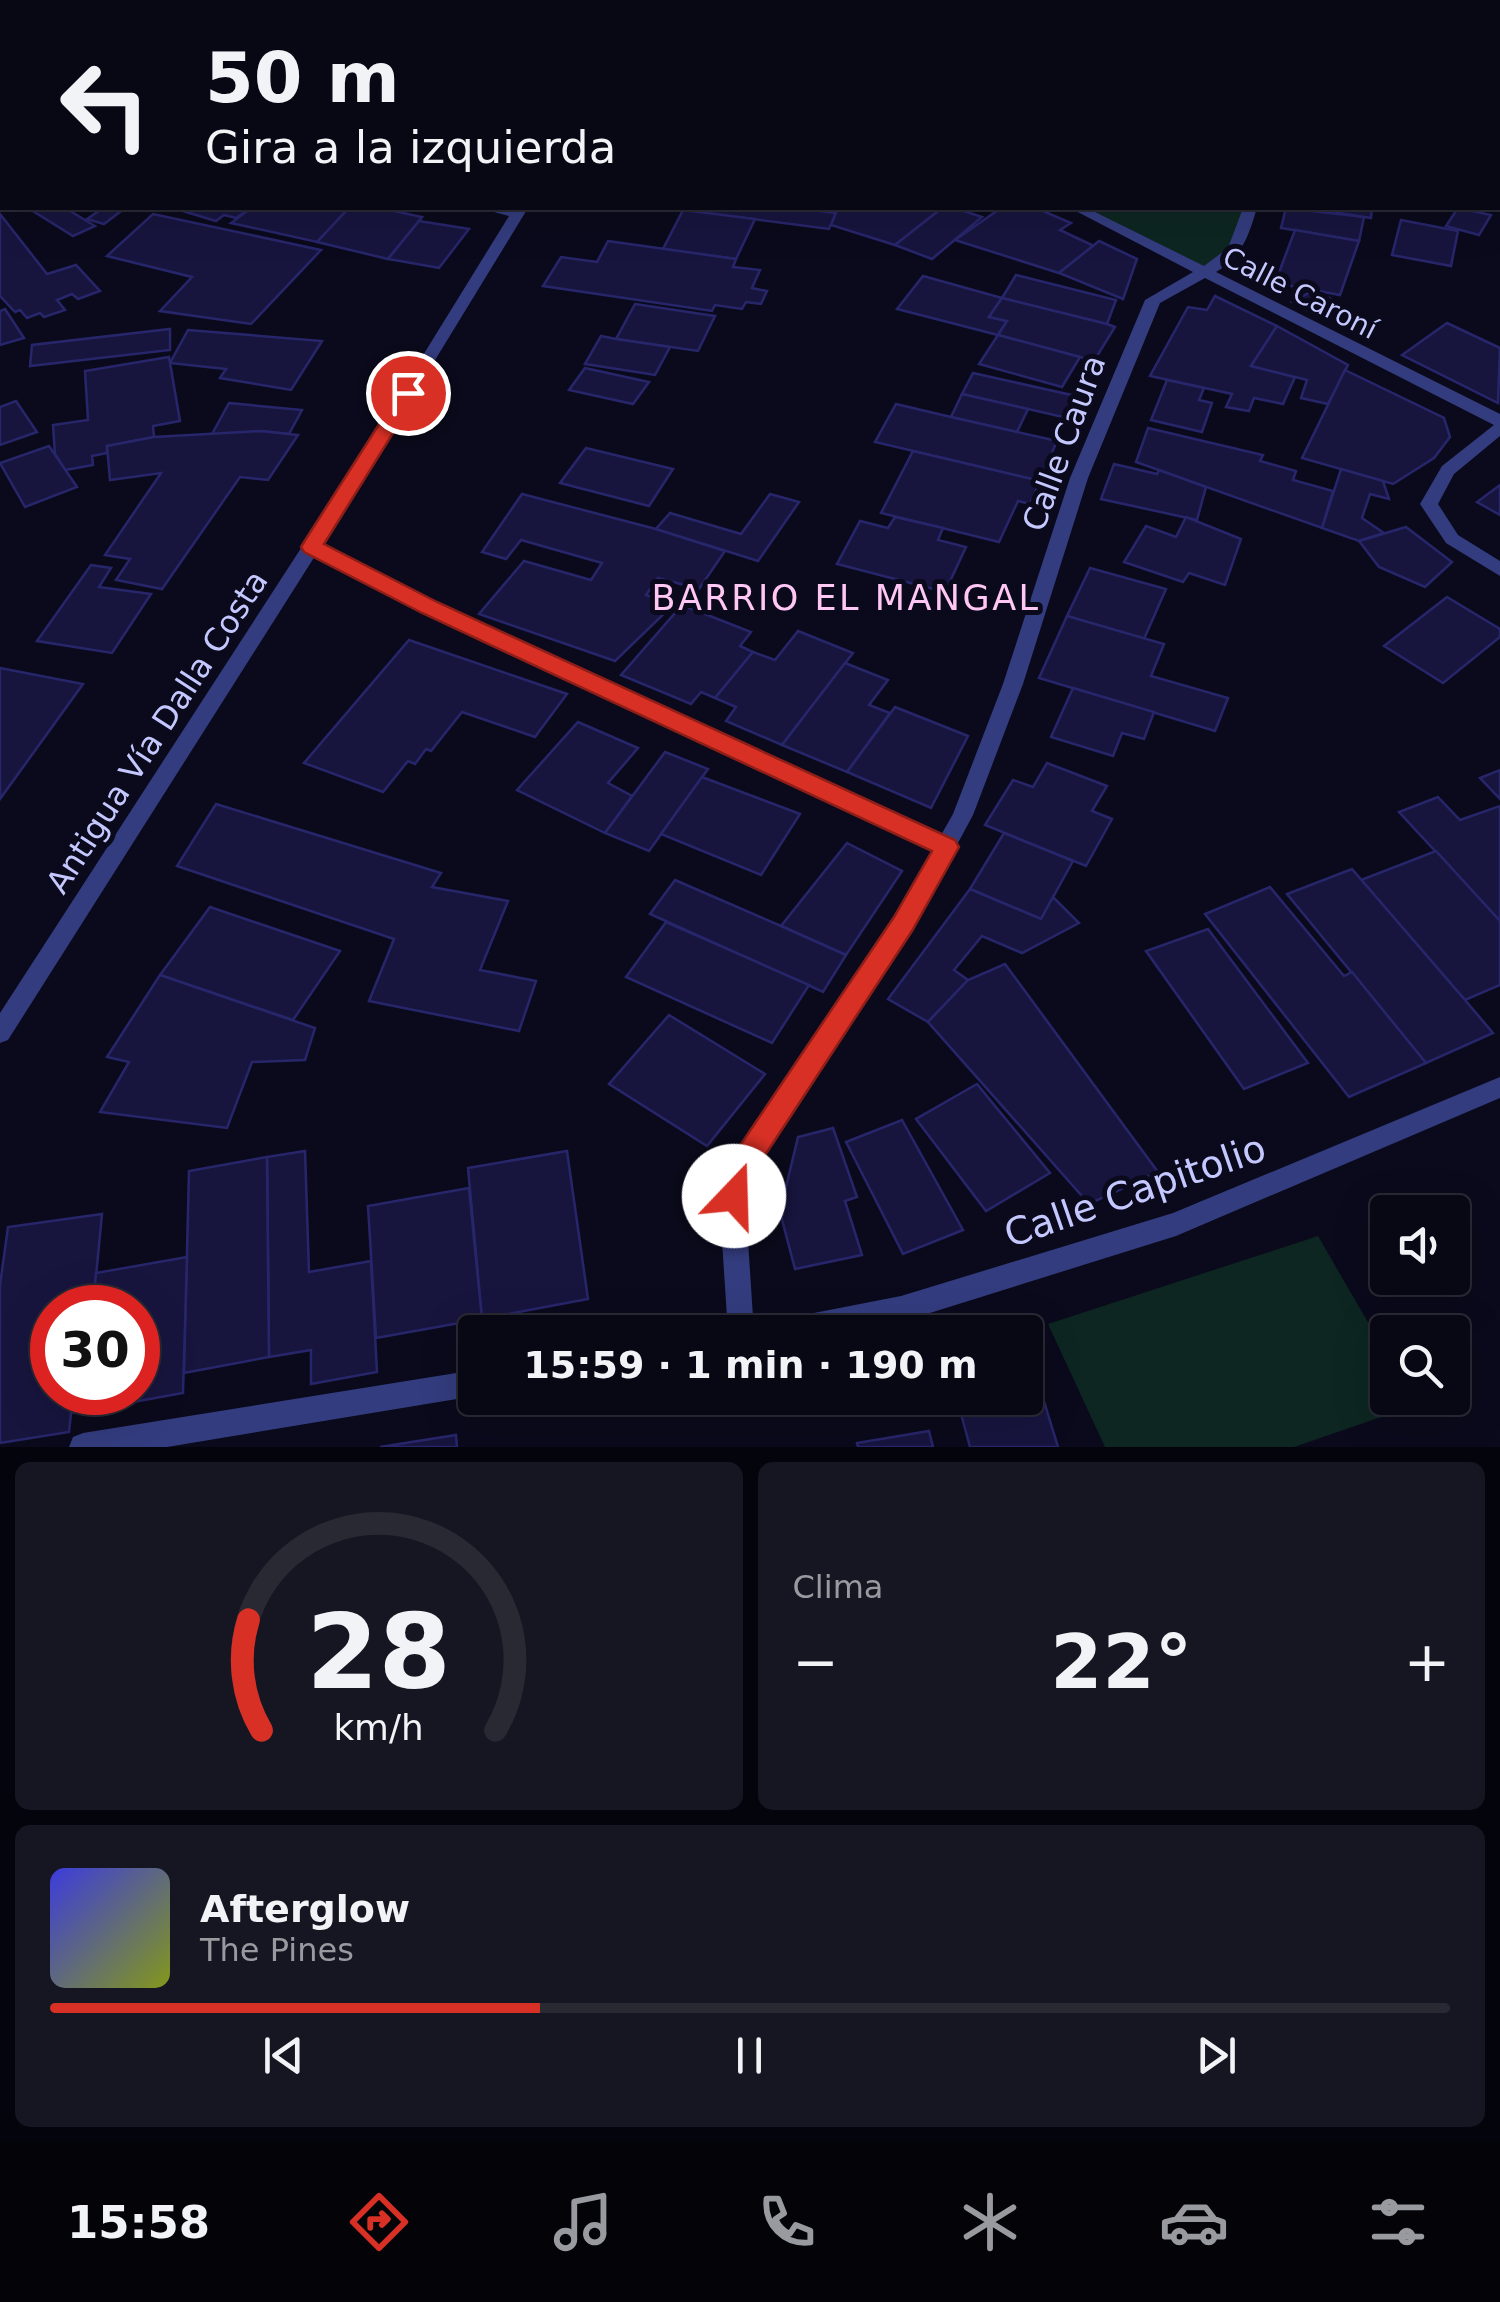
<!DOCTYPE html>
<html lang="es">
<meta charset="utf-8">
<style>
body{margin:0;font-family:"DejaVu Sans",sans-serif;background:#161622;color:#f1f3f6;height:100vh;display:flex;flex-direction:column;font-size:38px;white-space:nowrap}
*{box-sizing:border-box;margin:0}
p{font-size:32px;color:#989aa0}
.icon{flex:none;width:55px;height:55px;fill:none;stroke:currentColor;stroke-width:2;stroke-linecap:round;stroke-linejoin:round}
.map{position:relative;height:1447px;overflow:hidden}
.sheet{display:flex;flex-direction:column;gap:15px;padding:15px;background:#04040c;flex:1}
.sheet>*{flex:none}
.hud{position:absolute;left:0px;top:0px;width:1500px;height:210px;box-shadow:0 10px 40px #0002,0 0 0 2px #292934;background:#080815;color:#f1f3f6;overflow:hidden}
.fabs{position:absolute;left:1370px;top:1195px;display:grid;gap:20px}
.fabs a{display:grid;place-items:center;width:100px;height:100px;border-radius:10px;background:#080815;box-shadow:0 10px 40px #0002,0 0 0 2px #292934;font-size:50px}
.speed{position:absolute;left:30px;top:1285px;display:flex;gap:20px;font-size:50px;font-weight:700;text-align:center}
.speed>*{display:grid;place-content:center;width:130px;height:130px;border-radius:50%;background:#080815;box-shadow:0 10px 40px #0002,0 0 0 2px #292934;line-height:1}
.speed .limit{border:15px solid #d22;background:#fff;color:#111}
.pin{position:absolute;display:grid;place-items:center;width:85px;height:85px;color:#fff;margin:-42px;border:5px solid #fff;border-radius:50%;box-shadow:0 2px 10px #0007}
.me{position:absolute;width:110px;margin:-55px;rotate:21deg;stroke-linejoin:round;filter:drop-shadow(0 0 8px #0008)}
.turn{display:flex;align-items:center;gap:35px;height:210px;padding:0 40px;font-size:45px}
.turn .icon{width:130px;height:130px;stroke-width:2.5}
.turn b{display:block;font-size:70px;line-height:85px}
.big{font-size:75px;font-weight:800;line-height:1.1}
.sheet .widget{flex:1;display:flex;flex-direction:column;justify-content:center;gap:15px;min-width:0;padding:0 35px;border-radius:15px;background:#161622}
.sheet .dial{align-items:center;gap:0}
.dial svg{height:260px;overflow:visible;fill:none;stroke:#292934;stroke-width:7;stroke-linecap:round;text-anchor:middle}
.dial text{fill:#f1f3f6;stroke:none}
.song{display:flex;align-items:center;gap:30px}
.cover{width:120px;height:120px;border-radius:15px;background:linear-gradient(135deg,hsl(240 70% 55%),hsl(70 70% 35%))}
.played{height:10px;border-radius:5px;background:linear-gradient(90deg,#d93025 35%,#292934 35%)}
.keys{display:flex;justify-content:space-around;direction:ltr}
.heat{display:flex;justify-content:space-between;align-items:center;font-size:55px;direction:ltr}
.sheet .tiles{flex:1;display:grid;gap:15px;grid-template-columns:1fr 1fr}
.widget:last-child{grid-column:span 2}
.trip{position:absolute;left:458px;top:1315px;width:585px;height:100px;border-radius:10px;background:#080815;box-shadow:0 10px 40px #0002,0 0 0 2px #292934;font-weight:800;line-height:100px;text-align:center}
.menu{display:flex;height:160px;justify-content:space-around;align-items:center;background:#030308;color:#989aa0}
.menu .icon{width:70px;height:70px}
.menu .current{color:#d93025}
.menu b{font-size:45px;color:#f1f3f6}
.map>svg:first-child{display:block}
.green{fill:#0d2621}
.building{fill:#17153e;stroke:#28266b;stroke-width:2.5}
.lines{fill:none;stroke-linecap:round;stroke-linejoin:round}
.path{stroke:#27b192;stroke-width:5;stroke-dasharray:4 5;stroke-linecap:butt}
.service{fill:#333c7e;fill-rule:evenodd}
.minor{fill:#333c7e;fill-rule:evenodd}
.route{fill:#d93025;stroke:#8d1f18;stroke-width:2.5}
.labels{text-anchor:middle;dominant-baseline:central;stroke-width:10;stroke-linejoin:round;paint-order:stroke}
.far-street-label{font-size:28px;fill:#c5c8ff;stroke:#0a0a1c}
.street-label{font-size:32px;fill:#c5c8ff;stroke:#0a0a1c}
.neighbourhood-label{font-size:35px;letter-spacing:2.5px;fill:#ffc7f4;stroke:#0a0a1c}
.near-street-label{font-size:38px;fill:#c5c8ff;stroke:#0a0a1c}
</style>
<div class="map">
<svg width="1500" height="1447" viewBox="0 0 1500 1447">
<rect width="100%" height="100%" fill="#0a0a1c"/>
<!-- green -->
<g class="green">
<polygon points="1077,208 1250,208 1235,249 1202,272"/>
<polygon points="1318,1236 1387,1355 1388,1398 1412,1398 1416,1405 1294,1447 1105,1447 1048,1324"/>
</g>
<!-- building -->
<g class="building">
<polygon points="28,208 65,208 95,226 73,236"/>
<polygon points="103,208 125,208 104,224 87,219"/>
<polygon points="173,208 251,208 236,218 224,215 216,221"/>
<polygon points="251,208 349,208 317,242 231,223"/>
<polygon points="349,208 380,208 422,217 388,259 317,242"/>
<polygon points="667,208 796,208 836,213 829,229"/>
<polygon points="838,208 942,208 895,245 831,225"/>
<polygon points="942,208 955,208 982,217 932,259 895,245"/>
<polygon points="1001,208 1036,208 1071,223 1060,230 1094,246 1059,273 955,240"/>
<polygon points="1286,208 1364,217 1359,241 1281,228"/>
<polygon points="1307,208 1372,208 1371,218"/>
<polygon points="1458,208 1491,215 1479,235 1446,226"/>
<polygon points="683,210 755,219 736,259 663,249"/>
<polygon points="0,214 47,274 76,265 100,291 78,299 72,294 57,300 65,310 44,317 40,313 27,318 20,310 15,312 0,296"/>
<polygon points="153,214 321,250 251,324 160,311 192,277 107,256"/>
<polygon points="1401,220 1458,231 1451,266 1392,255"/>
<polygon points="419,221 469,229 439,268 388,259"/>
<polygon points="1295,230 1359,241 1340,295 1275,283"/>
<polygon points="608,241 736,259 733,267 760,270 752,288 767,291 761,304 746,302 742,309 715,305 712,311 543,286 561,257 597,262"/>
<polygon points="1099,241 1137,259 1123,299 1059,273"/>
<polygon points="1016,275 1116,300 1107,324 1002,298"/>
<polygon points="923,276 1002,298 989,317 1007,321 998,335 897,309"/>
<polygon points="1314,290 1343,305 1322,318 1292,302"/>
<polygon points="1215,296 1277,326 1251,366 1295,377 1283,404 1254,398 1249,411 1226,407 1232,394 1150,376 1188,307 1207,310"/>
<polygon points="1002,298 1107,324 1115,327 1094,361 1080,357 998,335 1007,321 989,317"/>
<polygon points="635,304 715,316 698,351 616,339"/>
<polygon points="5,309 24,338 0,345 0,311"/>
<polygon points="1447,323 1500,348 1498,403 1402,355"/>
<polygon points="1277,326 1348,365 1328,404 1301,398 1307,380 1251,366"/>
<polygon points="170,329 170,350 30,366 32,345"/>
<polygon points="188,330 322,341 291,390 220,378 226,369 170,363"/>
<polygon points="998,335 1080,357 1062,387 979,364"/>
<polygon points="601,336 616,339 670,347 655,375 585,364"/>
<polygon points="169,357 180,421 153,426 154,437 107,446 107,453 92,456 93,465 65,470 55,454 53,425 88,420 85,371"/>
<polygon points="585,368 649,382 633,404 569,390"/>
<polygon points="1345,370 1444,418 1450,437 1434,458 1393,484 1302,458"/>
<polygon points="973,373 1085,398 1076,420 962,394"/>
<polygon points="1167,380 1204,388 1199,400 1212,403 1202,432 1151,420"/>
<polygon points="962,394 1028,409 1017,432 951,417"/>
<polygon points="16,401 37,432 0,445 0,407"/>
<polygon points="229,403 302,410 289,434 261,431 211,436"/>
<polygon points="896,404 951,417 1057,441 1040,481 875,442"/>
<polygon points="1148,428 1263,455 1260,461 1296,471 1293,480 1333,491 1322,528 1136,462"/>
<polygon points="261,431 298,435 268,480 240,477 162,589 116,580 130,559 105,555 161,473 110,480 107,446 154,437"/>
<polygon points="49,446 77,487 25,507 0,463"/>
<polygon points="586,448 673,469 649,506 560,483"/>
<polygon points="913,451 1040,481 1030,504 1018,501 999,542 881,513"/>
<polygon points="1114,464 1157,474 1159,470 1206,487 1197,520 1101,499"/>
<polygon points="1341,469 1383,481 1389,499 1370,494 1362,518 1384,533 1359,541 1322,528"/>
<polygon points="1500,485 1500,515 1477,502"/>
<polygon points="522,494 656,529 725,551 699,589 658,578 646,595 673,605 615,661 479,614 524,561 591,580 602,563 521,540 506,559 482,552"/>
<polygon points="770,494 799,502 758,561 656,529 670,513 741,534"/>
<polygon points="895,517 943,528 938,540 966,547 945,592 837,564 860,521 888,528"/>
<polygon points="1186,517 1241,539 1225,585 1189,573 1183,582 1124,562 1146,526 1176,537"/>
<polygon points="1406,527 1452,562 1425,587 1379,567 1359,541"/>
<polygon points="91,565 111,568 99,587 151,594 112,653 37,641"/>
<polygon points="1090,568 1166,589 1144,639 1067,616"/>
<polygon points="1447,597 1500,629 1500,637 1443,683 1384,646"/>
<polygon points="682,605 751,632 740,646 753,652 715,698 701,692 691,704 621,675"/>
<polygon points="1067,616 1164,644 1151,676 1228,698 1215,731 1039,678"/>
<polygon points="798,631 853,653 782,745 726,721 736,707 715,698 753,652 775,660"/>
<polygon points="409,640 567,694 535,737 462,712 431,751 426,749 415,764 408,761 383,792 304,763"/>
<polygon points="845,663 888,680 869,705 890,713 847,772 782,745"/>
<polygon points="0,668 83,684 0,799"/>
<polygon points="1073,688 1154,712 1144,739 1122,733 1113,756 1051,737"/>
<polygon points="895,707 968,736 931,808 847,772"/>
<polygon points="578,722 638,748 608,783 632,796 605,833 517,790"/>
<polygon points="665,752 708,769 649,851 605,833"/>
<polygon points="1047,763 1107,786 1092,811 1112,819 1086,866 985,825 1013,780 1033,787"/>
<polygon points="1500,770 1500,799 1480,778"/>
<polygon points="702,777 800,814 761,875 661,834"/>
<polygon points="1438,797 1460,820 1500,806 1500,921 1399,812"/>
<polygon points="216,804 441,873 432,887 508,901 480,970 536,981 519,1031 369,1001 394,939 177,866"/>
<polygon points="1004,833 1073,861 1041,919 970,889"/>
<polygon points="847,843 902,871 846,955 781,926"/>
<polygon points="1436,851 1500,921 1500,985 1465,1000 1361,880"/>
<polygon points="1352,869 1465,1000 1493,1033 1426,1063 1287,894"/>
<polygon points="675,880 781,926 846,955 823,992 650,914"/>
<polygon points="1270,887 1344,976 1352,972 1426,1063 1349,1097 1205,914"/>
<polygon points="970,889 1041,919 1053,897 1079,923 1022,953 982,936 954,970 968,980 928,1022 888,999"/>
<polygon points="210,907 340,951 293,1020 160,975"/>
<polygon points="666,922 809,985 772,1043 626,977"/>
<polygon points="1208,929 1308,1063 1244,1089 1146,951"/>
<polygon points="1005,964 1158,1172 1089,1204 928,1022 968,980"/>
<polygon points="160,975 315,1028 305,1060 252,1062 227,1128 100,1112 129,1062 107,1057"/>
<polygon points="669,1015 765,1074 707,1146 609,1084"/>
<polygon points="977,1084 1050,1173 986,1211 916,1119"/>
<polygon points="902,1120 963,1230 903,1254 846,1142"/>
<polygon points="833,1128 857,1197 845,1201 862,1255 795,1269 780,1212 798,1137"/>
<polygon points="305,1151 309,1272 371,1261 377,1372 311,1384 311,1350 269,1357 267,1157"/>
<polygon points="567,1151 588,1299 482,1319 468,1168"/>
<polygon points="267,1157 269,1357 184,1373 189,1171"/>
<polygon points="469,1188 482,1319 376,1338 368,1206"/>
<polygon points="102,1214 93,1308 52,1308 52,1392 86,1392 84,1411 71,1413 69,1432 0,1443 0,1285 8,1227"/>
<polygon points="187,1257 183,1393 84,1411 86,1392 138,1392 138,1308 93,1308 96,1273"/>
<polygon points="1039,1385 1058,1447 970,1447 957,1399 1025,1398 1025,1387"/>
<polygon points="929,1431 933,1447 858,1447 857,1443"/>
<polygon points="456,1435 457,1447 380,1447"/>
</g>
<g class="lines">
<!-- path -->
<polyline class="path" points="917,0 936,0"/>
<!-- service -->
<polygon class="service" points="256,0 268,0 269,2 257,2"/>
<!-- minor -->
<g class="minor">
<polygon points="689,0 702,0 703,2 691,2"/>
<rect x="1275" y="0" width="12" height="2"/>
<polygon points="0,37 2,38 2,46 0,45"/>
<path d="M479,208h49l-206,337 114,58 505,232 12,-21 50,-130 67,-206 75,-178 48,-28 -123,-64h17l117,58 24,-18 15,-40h14c-8,26 -15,50 -41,64l284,142v22l-46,38 -16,30 20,31 42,26v15l-54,-33 -26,-39 22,-38 52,-41 -289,-147 -45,25 -72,175 -65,206 -50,131 -62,115 -155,236 -9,60 7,106h-26l-7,-106 12,-64 162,-244 38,-68 -511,-237 -107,-57 -307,484 -8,3v-30l362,-559 147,-238z"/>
<polygon points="1500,1077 1500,1098 1176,1236 901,1322 845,1332 770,1332 774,1323 783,1319 901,1296 1173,1213"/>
<polygon points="475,1370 475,1396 167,1447 69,1447 73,1437 83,1433"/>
</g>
</g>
<!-- route -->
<polygon class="route" points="408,387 418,393 324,544 437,602 955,840 959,847 912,931 758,1166 744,1206 734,1209 724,1206 720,1196 735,1153 894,917 932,851 422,613 304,552 301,547 304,542 399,393"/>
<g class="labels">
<!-- far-street labels -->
<g class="far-street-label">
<text transform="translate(1300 293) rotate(27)">Calle Caroní</text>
</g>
<!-- street labels -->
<g class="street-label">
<text transform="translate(1064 443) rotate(-70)">Calle Caura</text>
<text transform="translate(157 732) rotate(-57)">Antigua Vía Dalla Costa</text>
</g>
<!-- neighbourhood labels -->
<g class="neighbourhood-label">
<text x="846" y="598">BARRIO EL MANGAL</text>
</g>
<!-- near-street labels -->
<g class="near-street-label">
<text transform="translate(1135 1191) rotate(-19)">Calle Capitolio</text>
</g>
</g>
</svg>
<div class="fabs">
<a><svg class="icon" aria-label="sound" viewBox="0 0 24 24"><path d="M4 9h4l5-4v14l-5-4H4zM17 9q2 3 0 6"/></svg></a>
<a><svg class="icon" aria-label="search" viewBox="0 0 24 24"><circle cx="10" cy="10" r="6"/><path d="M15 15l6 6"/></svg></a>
</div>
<div class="speed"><div class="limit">30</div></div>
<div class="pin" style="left:408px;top:393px;background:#d93025"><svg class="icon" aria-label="arrive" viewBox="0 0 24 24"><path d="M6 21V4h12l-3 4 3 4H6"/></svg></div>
<svg class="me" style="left:734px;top:1196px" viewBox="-20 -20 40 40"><circle r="19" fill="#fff"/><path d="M0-13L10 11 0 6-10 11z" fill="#d93025"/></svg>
<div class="trip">15:59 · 1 min · 190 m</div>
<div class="hud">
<div class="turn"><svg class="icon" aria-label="left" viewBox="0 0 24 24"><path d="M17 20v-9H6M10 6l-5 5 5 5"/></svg><div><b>50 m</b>Gira a la izquierda</div></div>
</div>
</div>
<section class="sheet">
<div class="tiles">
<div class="widget dial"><svg viewBox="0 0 100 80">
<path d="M14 69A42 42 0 1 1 86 69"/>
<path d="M14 69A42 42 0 0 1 10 35" stroke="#d93025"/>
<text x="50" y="56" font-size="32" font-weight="700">28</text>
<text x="50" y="72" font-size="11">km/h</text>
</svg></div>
<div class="widget"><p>Clima</p>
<div class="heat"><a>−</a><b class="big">22°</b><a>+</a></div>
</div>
<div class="widget">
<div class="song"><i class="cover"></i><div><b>Afterglow</b><p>The Pines</p></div></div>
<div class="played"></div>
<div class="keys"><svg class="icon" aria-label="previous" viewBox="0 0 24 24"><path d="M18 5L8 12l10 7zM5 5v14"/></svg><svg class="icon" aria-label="pause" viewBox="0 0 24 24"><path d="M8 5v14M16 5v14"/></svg><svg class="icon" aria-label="next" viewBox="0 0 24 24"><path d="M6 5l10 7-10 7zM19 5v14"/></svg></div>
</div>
</div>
</section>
<nav class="menu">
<b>15:58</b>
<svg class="icon current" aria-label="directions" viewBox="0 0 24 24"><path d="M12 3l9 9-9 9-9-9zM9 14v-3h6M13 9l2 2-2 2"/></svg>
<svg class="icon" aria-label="music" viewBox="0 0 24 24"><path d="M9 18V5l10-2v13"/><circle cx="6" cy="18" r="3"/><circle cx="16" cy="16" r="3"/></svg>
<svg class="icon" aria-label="phone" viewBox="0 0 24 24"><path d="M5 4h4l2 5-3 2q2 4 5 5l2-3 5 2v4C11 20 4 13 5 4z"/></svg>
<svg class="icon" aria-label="climate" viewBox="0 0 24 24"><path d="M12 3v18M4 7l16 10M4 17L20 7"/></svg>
<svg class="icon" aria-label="car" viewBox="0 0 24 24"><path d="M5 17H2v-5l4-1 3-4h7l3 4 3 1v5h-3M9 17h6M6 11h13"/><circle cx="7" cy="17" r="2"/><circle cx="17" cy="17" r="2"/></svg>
<svg class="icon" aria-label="filters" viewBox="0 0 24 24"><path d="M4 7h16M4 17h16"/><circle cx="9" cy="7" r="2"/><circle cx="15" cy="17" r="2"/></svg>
</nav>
